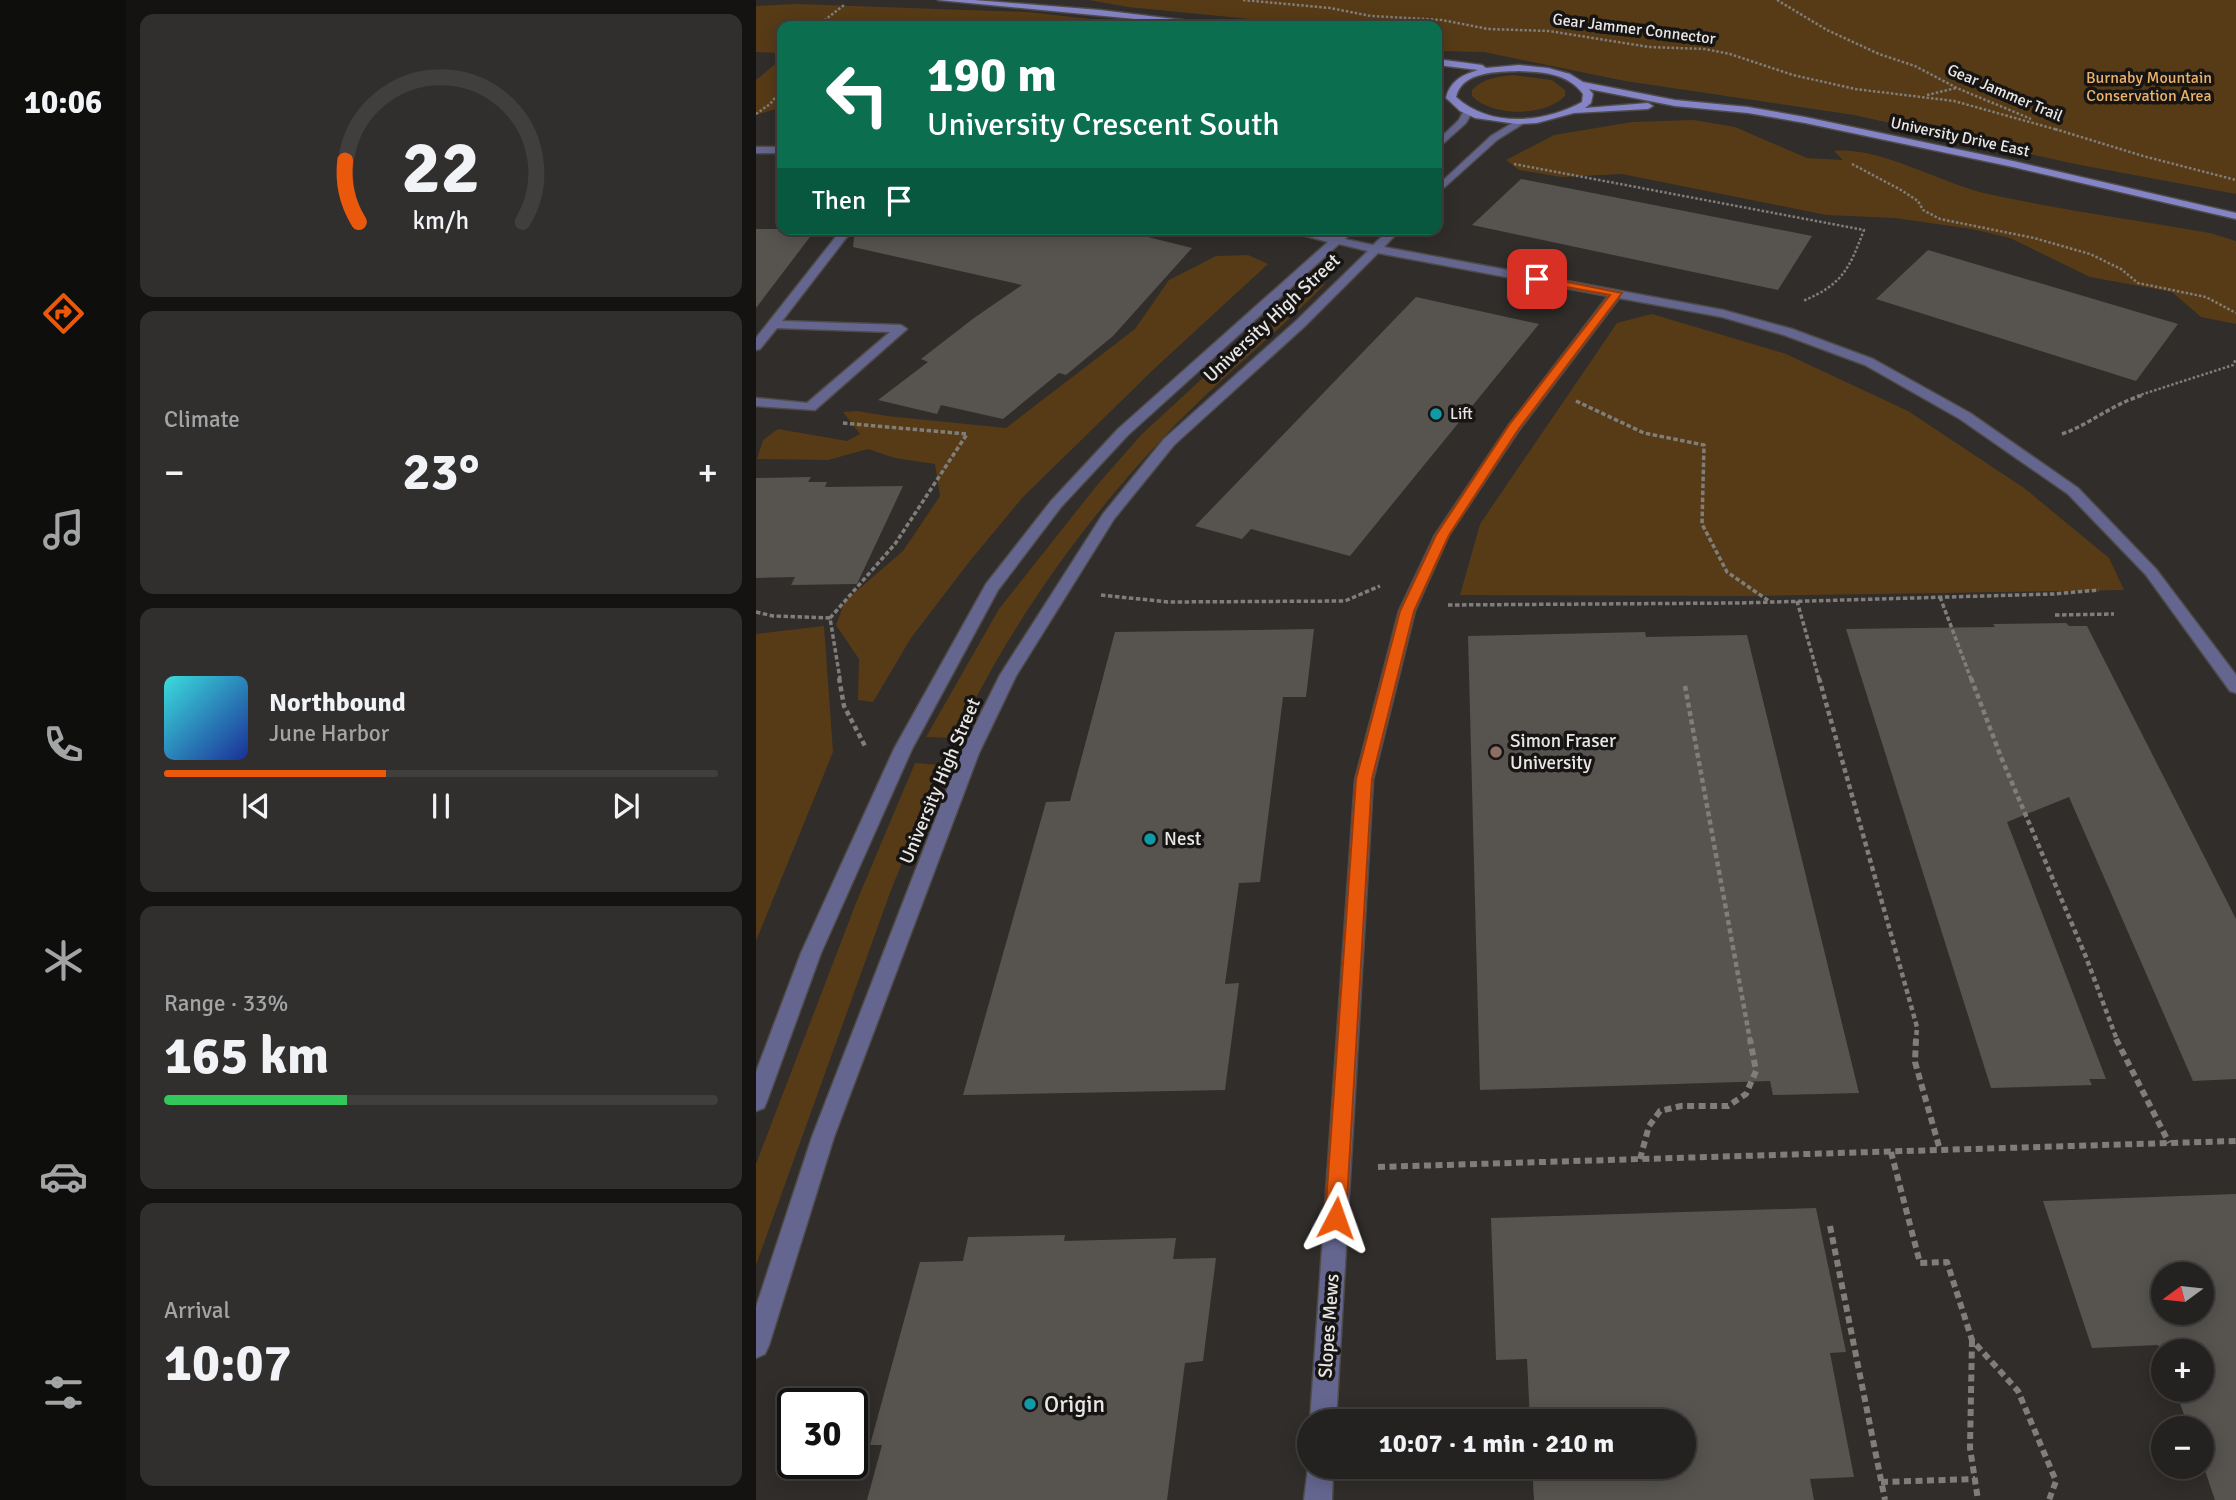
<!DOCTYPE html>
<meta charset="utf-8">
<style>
body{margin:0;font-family:Signika,sans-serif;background:#302f2d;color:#f1f3f6;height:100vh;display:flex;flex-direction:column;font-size:26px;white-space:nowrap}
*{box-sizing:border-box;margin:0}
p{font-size:23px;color:#a3a4a5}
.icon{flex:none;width:38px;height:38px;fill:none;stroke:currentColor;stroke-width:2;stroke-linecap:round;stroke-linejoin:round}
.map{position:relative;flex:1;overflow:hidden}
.sheet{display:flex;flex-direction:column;gap:14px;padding:14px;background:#141312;width:630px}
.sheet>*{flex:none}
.hud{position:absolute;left:21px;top:21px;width:665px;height:214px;border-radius:14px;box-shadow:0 4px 18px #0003,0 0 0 2px #413f3e;background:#0b6e4f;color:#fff;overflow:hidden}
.needle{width:46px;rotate:255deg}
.buttons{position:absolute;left:1395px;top:1262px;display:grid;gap:14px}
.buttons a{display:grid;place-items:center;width:63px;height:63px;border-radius:50%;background:#242220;box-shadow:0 4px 18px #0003,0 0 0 2px #413f3e;font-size:35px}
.speed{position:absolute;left:21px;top:1388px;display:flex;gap:14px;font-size:35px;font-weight:700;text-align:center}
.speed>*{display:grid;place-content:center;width:91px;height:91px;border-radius:50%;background:#242220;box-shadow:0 4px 18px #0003,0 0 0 2px #413f3e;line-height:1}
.speed .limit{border:4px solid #111;border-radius:10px;background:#fff;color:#111}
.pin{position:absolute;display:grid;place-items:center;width:60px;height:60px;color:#fff;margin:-30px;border-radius:14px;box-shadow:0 4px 10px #0006}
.me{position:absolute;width:77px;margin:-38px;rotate:4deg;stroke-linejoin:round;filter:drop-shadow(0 0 5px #0008)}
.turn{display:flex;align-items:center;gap:24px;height:147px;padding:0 35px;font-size:32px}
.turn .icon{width:91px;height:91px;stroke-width:2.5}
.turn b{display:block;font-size:49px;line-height:60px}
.then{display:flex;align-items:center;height:66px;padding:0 35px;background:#0003;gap:14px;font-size:26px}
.big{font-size:52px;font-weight:700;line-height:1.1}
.sheet .widget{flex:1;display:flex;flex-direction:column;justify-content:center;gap:10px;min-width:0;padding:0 24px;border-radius:14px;background:#302f2d}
.sheet .dial{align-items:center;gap:0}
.dial svg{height:182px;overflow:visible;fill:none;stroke:#413f3e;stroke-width:7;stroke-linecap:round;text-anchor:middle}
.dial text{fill:#f1f3f6;stroke:none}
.song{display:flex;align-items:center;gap:21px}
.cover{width:84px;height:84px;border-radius:10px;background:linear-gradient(135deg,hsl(180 70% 55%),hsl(230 70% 35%))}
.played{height:7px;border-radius:4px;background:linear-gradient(90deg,#ea580c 40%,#413f3e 40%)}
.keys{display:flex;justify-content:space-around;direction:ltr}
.heat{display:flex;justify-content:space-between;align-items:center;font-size:38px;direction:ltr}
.charge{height:10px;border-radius:5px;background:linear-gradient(90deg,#34c759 33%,#413f3e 0)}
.trip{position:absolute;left:541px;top:1409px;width:399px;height:70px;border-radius:35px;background:#242220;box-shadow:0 4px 18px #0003,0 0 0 2px #413f3e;font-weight:700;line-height:70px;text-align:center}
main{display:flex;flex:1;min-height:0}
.tab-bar{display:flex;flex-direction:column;width:126px;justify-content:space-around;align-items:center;background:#0e0e0d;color:#a3a4a5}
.tab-bar .icon{width:49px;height:49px}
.tab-bar .current{color:#ea580c}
.tab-bar b{font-size:32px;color:#f1f3f6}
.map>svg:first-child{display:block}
.green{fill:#573b17}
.building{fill:#575450;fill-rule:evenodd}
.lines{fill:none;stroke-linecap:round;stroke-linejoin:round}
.lane-casing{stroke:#4e4b48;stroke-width:3}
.street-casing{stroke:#4e4b48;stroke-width:3}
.secondary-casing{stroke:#4e4b48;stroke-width:3}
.path-far3{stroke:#807e7b;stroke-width:2.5;stroke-dasharray:2.5 2;stroke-linecap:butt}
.path-far2{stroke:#807e7b;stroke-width:3.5;stroke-dasharray:4.5 2.5;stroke-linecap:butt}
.path-far1{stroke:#807e7b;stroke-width:4.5;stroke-dasharray:5 3.5;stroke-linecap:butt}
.path{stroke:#807e7b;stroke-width:6;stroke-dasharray:7 4.5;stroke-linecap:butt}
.lane{fill:#65668f;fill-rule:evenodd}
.street{fill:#65668f;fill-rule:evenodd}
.secondary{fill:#8584c6;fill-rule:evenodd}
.route{fill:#ea580c;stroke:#983908;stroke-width:2}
.culture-dot{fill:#0f9aa8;stroke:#171514;stroke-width:2.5}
.education-dot{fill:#8d6e63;stroke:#171514;stroke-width:2.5}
.labels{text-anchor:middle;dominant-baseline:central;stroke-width:7;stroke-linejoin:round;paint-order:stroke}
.far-street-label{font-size:16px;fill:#e9e7e5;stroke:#171514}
.far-park-label{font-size:16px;fill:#edb26a;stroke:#171514}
.far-poi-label{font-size:16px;fill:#e9e7e5;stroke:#171514;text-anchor:start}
.street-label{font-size:19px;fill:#e9e7e5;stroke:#171514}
.poi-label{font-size:19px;fill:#e9e7e5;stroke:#171514;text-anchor:start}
.near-poi-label{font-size:23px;fill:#e9e7e5;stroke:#171514;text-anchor:start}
</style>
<main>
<nav class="tab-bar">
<b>10:06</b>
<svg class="icon current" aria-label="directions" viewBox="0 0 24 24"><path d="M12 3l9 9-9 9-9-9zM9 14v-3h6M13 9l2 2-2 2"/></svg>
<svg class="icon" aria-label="music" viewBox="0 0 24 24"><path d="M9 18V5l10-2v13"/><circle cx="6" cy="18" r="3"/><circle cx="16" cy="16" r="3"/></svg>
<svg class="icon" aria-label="phone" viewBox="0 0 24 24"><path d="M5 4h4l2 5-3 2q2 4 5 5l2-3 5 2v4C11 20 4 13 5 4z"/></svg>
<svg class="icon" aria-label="climate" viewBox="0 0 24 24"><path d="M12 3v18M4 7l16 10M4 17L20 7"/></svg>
<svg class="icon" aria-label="car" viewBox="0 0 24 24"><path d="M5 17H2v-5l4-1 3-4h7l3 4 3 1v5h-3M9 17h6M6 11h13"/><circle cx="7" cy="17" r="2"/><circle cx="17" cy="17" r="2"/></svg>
<svg class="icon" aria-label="filters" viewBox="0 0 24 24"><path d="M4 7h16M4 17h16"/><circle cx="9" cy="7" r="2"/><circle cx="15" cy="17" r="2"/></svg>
</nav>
<section class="sheet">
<div class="widget dial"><svg viewBox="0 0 100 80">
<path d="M14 69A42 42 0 1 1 86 69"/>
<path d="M14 69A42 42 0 0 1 8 42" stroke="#ea580c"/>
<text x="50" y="56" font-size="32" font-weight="700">22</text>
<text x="50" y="72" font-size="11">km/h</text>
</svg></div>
<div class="widget"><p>Climate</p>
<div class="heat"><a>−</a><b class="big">23°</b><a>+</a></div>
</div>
<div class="widget">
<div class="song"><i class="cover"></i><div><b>Northbound</b><p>June Harbor</p></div></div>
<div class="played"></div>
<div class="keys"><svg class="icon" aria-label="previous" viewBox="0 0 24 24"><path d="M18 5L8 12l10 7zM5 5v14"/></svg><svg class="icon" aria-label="pause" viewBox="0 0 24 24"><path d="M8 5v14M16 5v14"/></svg><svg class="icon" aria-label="next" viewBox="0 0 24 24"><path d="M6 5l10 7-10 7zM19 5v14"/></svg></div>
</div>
<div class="widget"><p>Range · 33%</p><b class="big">165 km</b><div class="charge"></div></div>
<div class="widget"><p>Arrival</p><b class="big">10:07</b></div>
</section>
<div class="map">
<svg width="1480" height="1500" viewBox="0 0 1480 1500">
<rect width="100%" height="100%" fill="#302d2a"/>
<!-- green -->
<g class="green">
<polygon points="333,0 1480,0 1480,194 1319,164 1098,115 869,81 728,52 681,51 681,26 564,26 372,7"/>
<polygon points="40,4 272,12 396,26 26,26 26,90 19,96 20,109 0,115 0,80 23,61 19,53 0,52 0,6"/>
<path d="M756,75l40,5 13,10v6c-20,21 -73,21 -93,0v-6c11,-12 25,-13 40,-15z"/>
<path d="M938,120l41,7 72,31 36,2 -9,-9c46,-5 108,33 154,43 73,16 148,26 222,39l26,8v83l-35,-7 -29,-25 -82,-15 -80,-39 -38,-9 -77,-11 -69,-3 -204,-41 -61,3 -42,-7 -13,-10 48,-25 78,-13z"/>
<polygon points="492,255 512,264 398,369 267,497 213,562 155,638 117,702 102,700 103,659 80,625 89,601 147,551 184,496 179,464 139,458 112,449 72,460 1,459 7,440 22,429 91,441 104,434 87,412 101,411 131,416 250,428 379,329 413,280 460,256"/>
<path d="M557,280l12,4c-52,53 -111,99 -162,154 -83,88 -155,190 -207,300l-30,-1 73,-128 99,-125 44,-50 165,-152z"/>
<polygon points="896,314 1030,354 1152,411 1268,488 1353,558 1368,590 988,596 704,595 724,524 861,323"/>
<polygon points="68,626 77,752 0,941 0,634"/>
<polygon points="159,763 186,765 135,890 0,1265 0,1164 100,903"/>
</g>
<!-- building -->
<g class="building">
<polygon points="765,179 1056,236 1022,290 716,225"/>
<polygon points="0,229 60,229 0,308"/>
<polygon points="99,229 360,229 436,248 357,336 310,375 303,373 247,419 185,405 181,414 122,400 172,362 165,359 218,318 266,285 97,247"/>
<polygon points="1172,250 1422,324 1380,381 1120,299"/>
<polygon points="660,297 783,324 594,556 495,529 486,539 439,526"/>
<polygon points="55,477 52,482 71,482 69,487 147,486 101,584 35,585 39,577 0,578 0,478"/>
<polygon points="1310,623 1313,626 1331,626 1480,919 1480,1079 1437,1081 1313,797 1251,822 1350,1079 1333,1079 1336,1085 1235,1088 1090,629 1239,627 1237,624"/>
<polygon points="558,629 550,697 527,697 504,882 483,883 469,984 483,983 469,1090 207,1095 290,802 314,801 359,632"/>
<polygon points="889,632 890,637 991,635 1103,1093 1017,1095 1014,1081 724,1090 712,636"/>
<path d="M1480,1194v306h-21l-13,-38v-34h-13l-14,-38h27v-39h-39v6l-5,-12 -66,3 -49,-147zM1407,1274h39v38h-39z"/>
<polygon points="1060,1208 1090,1352 1074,1353 1098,1477 1054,1479 1058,1500 778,1500 776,1466 928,1466 928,1421 774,1421 771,1359 740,1360 735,1218"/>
<polygon points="309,1235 308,1241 420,1238 417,1259 460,1258 447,1361 429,1363 411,1500 111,1500 126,1445 114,1445 164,1262 207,1261 212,1237"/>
</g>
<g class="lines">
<!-- lane casing -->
<g class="lane-casing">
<polygon id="lane" points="86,229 97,229 26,321 145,325 151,329 59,410 0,406 0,398 51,403 134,332 21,328 4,349 0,350 0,338"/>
</g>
<!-- street casing -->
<g class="street-casing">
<g id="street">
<polygon points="708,110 716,112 710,123 681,149 681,141 703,120"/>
<polygon points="763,119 771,121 741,140 681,194 681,186 735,136"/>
<rect x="0" y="147" width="26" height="6"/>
<polygon points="525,229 546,229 578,236 586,229 598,229 589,239 617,245 634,229 645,229 628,247 967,310 1036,329 1117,359 1214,413 1322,488 1400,569 1480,675 1480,693 1474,691 1390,575 1312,494 1204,419 1109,365 1028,335 966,317 863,298 763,430 693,535 659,611 617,780 580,1421 554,1421 599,780 643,611 679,535 753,425 852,296 622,253 548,327 418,445 358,519 260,676 223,753 78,1137 13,1345 9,1354 0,1358 0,1307 56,1137 205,753 244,675 347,514 408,439 540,321 612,251 583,244 372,435 305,507 242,590 156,749 65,953 11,1101 8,1108 0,1111 0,1072 45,953 138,749 230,584 295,501 362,429 572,242"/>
<polygon points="553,1460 553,1466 577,1466 576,1500 548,1500"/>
</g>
</g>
<!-- secondary casing -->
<g class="secondary-casing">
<g id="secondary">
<polygon points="182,0 218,0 344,10 476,26 452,26"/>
<path d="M681,59l45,6 4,3 33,-3 29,3 22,6 13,8 92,18 73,7 57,10 208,44 223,52v6l-223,-52 -208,-44 -57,-10 -73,-7 -86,-17 4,5 -2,9 -6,5 63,-5 5,3 -5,3 -74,4 -37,10 -20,1 -42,-6 -15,-7 -14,-13c4,-17 16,-23 32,-28l-41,-5zM763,71c24,1 49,2 64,23l-1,8c-38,21 -92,26 -126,-5 6,-26 41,-25 63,-26z"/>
</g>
</g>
<!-- path-far3 -->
<g class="path-far3">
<polyline points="487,0 574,8 615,16 686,20 732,29 793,31 893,47 949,49 974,54 1037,75 1099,89 1198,101 1302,130"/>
<polyline points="1021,0 1071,30 1123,54 1159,66 1201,88 1275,119"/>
<polyline points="501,23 527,26"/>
<polyline points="61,26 88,5"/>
<polyline points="1171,95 1200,88"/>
<polyline points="0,114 14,104 26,89"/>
<polyline points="1299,129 1387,156 1480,180"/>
<path d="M758,164l350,66c-15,39 -21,54 -61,71"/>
<polyline points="1096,164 1145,190 1162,201 1167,210 1184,219 1278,238 1334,254 1365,269 1382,283 1450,297 1480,313"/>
<polyline points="1381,396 1477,365 1480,359"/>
</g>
<!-- path-far2 -->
<g class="path-far2">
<polyline points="820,401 888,433 948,445 946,524 971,572 1013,601"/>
<path d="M1306,434c29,-10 53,-32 82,-39"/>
<polyline points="345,595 412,602 589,601 624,586"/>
<polyline points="1184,597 1215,679"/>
<polyline points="1041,601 1063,679"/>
<polyline points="692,605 983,603 1297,594 1343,590"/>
<polyline points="0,612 17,616 74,618 84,679"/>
<polyline points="1299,615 1358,614"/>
<polyline points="74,618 139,544 211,434 86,423"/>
</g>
<!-- path-far1 -->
<g class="path-far1">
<polyline points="83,678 88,706 109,746"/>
<polyline points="1063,678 1161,1027 1160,1040"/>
<polyline points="1215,678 1245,757 1330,957 1361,1040"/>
<polyline points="929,686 994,1040"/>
</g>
<!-- path -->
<g class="path">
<polyline points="1160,1039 1159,1062 1184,1150"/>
<polyline points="1360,1039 1413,1143"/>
<polyline points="1135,1152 1164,1263 1191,1262 1216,1340 1262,1391 1300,1481 1293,1500"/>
<polyline points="884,1159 893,1126 904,1111 925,1106 972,1106 990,1094 1000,1071 994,1039"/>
<polyline points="622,1167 1480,1141"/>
<polyline points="1074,1226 1129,1500"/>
<polyline points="1216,1340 1214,1448 1222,1500"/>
<polyline points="1125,1482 1219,1479"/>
</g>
<!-- lane -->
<use href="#lane" class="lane"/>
<!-- street -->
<use href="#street" class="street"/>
<!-- secondary -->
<use href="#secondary" class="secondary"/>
</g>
<!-- route -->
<polygon class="route" points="781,276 866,293 762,430 693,535 658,611 616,779 590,1218 587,1226 580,1229 572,1226 569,1218 600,779 644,611 680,535 753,425 854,295 777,281 776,279"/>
<!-- markers -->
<g class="culture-dot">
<circle cx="680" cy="414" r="7"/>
<circle cx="394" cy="839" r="7"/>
<circle cx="274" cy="1404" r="7"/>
</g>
<circle class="education-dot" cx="740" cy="752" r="7"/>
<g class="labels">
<!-- far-street labels -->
<g class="far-street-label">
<text transform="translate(878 29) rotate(7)">Gear Jammer Connector</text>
<text transform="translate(1249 93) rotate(23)">Gear Jammer Trail</text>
<text transform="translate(1204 137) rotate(12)">University Drive East</text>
</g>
<!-- far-park labels -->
<g class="far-park-label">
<text x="1393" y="78">Burnaby Mountain<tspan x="1393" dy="18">Conservation Area</tspan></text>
</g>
<!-- far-poi labels -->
<g class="far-poi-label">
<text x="694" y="414">Lift</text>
</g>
<!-- street labels -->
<g class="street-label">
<text transform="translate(516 318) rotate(-43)">University High Street</text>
<text transform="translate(184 781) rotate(-67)">University High Street</text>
<text transform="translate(573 1326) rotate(-86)">Slopes Mews</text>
</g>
<!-- poi labels -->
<g class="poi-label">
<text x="754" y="741">Simon Fraser<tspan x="754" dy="22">University</tspan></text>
<text x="408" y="839">Nest</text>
</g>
<!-- near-poi labels -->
<g class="near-poi-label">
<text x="288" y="1404">Origin</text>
</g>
</g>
</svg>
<div class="buttons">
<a><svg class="needle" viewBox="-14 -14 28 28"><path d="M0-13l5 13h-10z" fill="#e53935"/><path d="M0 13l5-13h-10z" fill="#a3a4a5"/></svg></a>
<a>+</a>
<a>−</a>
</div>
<div class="speed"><div class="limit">30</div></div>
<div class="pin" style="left:781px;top:279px;background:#d93025"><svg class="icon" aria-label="arrive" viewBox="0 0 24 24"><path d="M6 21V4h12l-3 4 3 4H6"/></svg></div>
<svg class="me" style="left:580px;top:1218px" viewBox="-20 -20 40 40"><path d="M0-17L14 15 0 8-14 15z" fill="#ea580c" stroke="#fff" stroke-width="4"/></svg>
<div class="trip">10:07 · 1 min · 210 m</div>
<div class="hud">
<div class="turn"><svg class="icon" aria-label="left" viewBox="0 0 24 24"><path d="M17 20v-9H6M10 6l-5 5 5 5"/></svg><div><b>190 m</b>University Crescent South</div></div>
<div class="then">Then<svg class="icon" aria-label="arrive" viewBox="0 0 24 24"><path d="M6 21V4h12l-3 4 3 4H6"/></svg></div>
</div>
</div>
</main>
